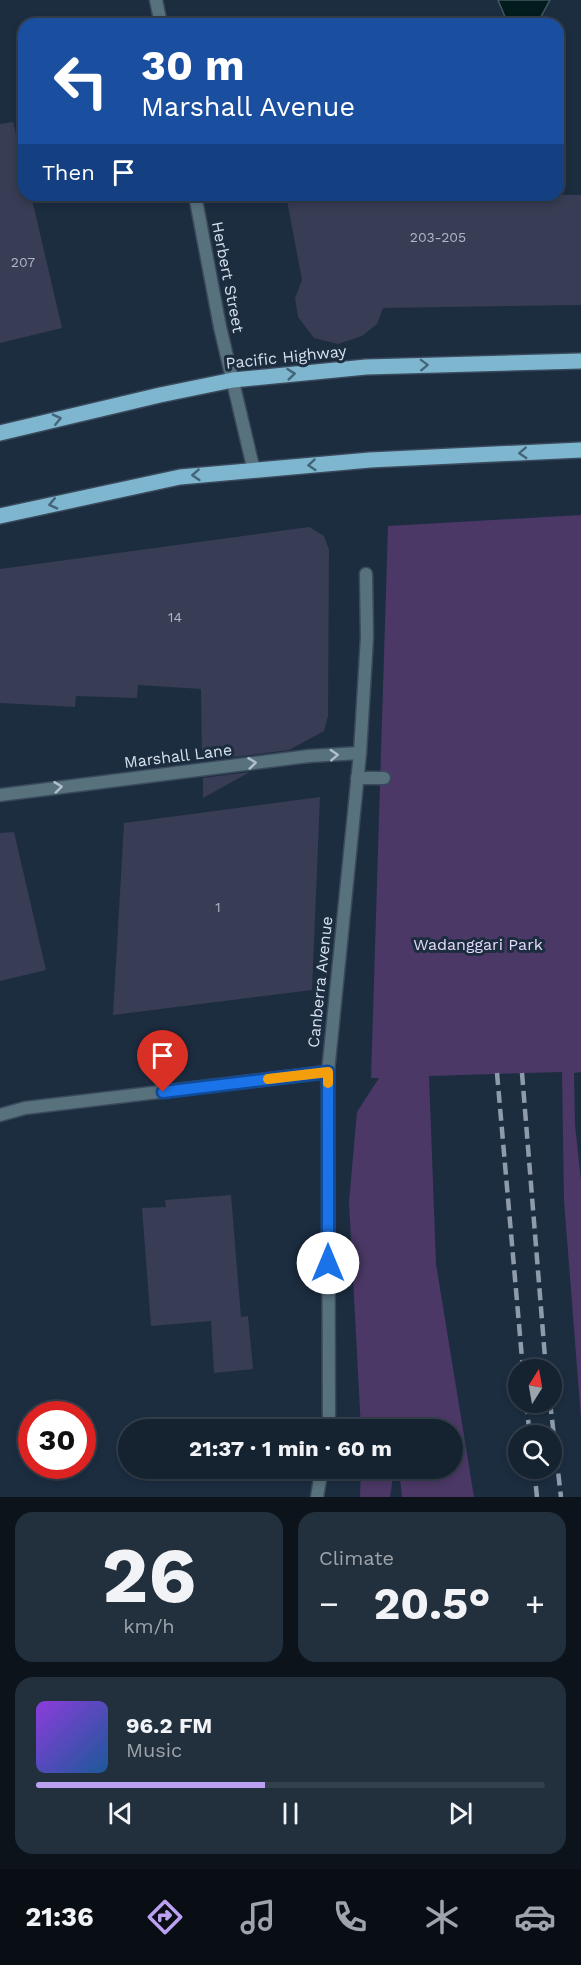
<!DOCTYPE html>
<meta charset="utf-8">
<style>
body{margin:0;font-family:"Work Sans",sans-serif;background:#222f3c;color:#f1f3f6;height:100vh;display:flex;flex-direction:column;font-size:22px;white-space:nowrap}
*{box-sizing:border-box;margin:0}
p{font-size:20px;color:#9da4ab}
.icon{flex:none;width:33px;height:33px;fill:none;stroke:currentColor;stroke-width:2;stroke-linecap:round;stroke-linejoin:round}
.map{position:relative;height:1497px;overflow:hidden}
.panel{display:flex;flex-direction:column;gap:15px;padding:15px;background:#0c131a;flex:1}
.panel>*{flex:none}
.guide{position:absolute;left:18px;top:18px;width:546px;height:183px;border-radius:18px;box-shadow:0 3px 9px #0003,0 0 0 2px #343f4c;background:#1a4fa0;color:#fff;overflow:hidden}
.needle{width:39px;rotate:11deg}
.fabs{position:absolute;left:508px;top:1359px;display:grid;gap:12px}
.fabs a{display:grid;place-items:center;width:54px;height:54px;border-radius:50%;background:#152230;box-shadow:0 3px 9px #0003,0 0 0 2px #343f4c;font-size:30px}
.speed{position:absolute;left:18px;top:1401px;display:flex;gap:12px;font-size:30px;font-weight:700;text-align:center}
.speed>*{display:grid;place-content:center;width:78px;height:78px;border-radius:50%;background:#152230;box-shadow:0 3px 9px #0003,0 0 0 2px #343f4c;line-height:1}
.speed .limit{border:9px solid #d22;background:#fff;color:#111}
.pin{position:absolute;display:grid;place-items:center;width:51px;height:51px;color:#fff;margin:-62px -26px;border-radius:50% 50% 50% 0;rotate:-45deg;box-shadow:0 0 6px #0007}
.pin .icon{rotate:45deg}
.me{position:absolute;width:66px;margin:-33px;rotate:0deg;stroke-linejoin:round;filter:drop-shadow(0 0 4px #0008)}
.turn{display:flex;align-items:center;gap:21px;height:126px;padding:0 24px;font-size:27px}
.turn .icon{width:78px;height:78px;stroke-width:2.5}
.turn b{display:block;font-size:42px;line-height:51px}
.then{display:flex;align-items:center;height:57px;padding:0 24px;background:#0003;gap:12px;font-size:22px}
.big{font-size:45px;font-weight:700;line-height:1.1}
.panel .widget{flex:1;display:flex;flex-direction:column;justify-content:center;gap:9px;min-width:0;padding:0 21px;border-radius:18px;background:#222f3c}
.panel .dial{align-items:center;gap:0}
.dial b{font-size:78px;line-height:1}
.song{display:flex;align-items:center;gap:18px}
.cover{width:72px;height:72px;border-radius:9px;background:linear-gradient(135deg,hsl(270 70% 55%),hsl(210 70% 35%))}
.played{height:6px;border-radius:3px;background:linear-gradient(90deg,#bca0f2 45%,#343f4c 45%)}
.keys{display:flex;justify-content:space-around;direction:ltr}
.heat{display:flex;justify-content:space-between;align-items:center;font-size:33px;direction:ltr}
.panel .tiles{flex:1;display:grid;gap:15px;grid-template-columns:1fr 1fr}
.widget:last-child{grid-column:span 2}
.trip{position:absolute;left:118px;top:1419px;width:345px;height:60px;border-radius:30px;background:#152230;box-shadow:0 3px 9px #0003,0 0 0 2px #343f4c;font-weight:700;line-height:60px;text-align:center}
.menu{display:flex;height:96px;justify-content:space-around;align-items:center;background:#080e13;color:#9da4ab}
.menu .icon{width:42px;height:42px}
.menu .active{color:#bca0f2}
.menu b{font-size:27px;color:#f1f3f6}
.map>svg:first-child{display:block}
.green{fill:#4b3866}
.water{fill:#021c1e;stroke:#42575c;stroke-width:1.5}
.building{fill:#383c54}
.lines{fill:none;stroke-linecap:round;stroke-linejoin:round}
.service-casing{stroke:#3a4a5c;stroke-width:15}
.minor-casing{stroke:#3a4a5c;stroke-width:15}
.tertiary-casing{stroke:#3a4a5c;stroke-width:15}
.primary-casing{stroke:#3a4a5c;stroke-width:18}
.service{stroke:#57717d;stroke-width:12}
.minor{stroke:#57717d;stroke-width:12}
.tertiary{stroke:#57717d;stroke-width:12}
.primary{stroke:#7eb6cf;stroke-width:15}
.rail{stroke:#8e9baa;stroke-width:4.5;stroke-dasharray:12 6;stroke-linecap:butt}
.oneway{stroke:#436479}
.oneway2{stroke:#b0bfcb}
.route-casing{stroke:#114b97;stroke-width:15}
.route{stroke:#1a73e8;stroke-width:10}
.slow{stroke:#f59e0b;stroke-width:10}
.labels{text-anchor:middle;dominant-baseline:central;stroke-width:6;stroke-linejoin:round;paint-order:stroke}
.number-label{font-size:14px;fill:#aeb7c7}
.street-label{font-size:16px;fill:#d6e0ed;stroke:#1c2d40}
.park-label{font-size:16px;fill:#e5dafa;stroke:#1c2d40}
</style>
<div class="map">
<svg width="581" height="1497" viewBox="0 0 581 1497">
<rect width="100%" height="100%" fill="#1c2d40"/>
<!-- green -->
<g class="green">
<polygon points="581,515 581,1072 574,1073 575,1125 581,1180 581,1419 564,1200 562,1072 429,1076 436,1264 474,1497 402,1497 399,1469 453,1468 453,1430 361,1429 349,1202 357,1112 379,1078 371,1078 388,526"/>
<polygon points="361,1469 394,1469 390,1497 360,1497"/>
</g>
<!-- water -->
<polygon class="water" points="498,0 550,0 537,24 508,24"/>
<!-- building -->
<g class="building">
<polygon points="13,122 24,167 24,195 31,195 62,328 0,343 0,124"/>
<polygon points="286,195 581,195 581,305 383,308 377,324 362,336 338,344 314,338 298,317 295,298 302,280"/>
<polygon points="309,527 324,536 329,550 328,716 324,731 289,750 202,761 201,689 138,685 137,698 76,696 75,707 0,703 0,569"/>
<polygon points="250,772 203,798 203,778"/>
<polygon points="320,797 312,990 113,1015 124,823"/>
<polygon points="14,832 46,970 0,981 0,833"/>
<polygon points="231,1195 241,1317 248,1316 253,1369 214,1373 211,1321 151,1326 142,1208 166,1207 165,1200"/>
</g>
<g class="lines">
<!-- service casing -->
<g class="service-casing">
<g id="service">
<polyline points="357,778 384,778"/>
<polyline points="0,795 309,756"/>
</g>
</g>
<!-- minor casing -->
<g class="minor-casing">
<g id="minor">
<polyline points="309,756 360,753"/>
<polyline points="0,1115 25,1108 328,1072"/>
<polyline points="329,1430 328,1072 360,753 367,637 366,574"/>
<polyline points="317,1497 322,1468"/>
</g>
</g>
<!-- tertiary casing -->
<g class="tertiary-casing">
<g id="tertiary">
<polyline points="156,0 161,24"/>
<polyline points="195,195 220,327 254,471"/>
</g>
</g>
<!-- primary casing -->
<g class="primary-casing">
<g id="primary">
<polyline points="0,433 160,395 233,380 366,367 581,361"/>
<polyline points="0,516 180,477 370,460 581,450"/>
</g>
</g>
<!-- service -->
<use href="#service" class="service"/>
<!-- minor -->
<use href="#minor" class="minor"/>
<!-- tertiary -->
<use href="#tertiary" class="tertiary"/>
<!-- primary -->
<use href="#primary" class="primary"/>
<!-- rail -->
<g class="rail">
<polyline points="497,1073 523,1370"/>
<polyline points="522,1073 546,1370"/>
<polyline points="526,1402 530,1436"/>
<polyline points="550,1402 561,1497"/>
<polyline points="534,1468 537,1497"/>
</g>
</g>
<!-- one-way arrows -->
<defs><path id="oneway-chevron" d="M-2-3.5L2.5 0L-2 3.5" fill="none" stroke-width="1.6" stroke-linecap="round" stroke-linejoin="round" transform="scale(1.5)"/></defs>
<g class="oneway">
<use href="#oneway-chevron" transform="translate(424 365) rotate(-2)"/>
<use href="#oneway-chevron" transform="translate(291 374) rotate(-6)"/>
<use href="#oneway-chevron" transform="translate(57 419) rotate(-13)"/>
<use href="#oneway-chevron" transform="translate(523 453) rotate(177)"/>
<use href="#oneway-chevron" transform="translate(312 465) rotate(175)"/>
<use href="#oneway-chevron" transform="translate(196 475) rotate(176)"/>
<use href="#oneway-chevron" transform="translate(53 504) rotate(167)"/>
</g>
<g class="oneway2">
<use href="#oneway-chevron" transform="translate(334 755) rotate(-3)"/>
<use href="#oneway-chevron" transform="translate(252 763) rotate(-7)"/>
<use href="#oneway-chevron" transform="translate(58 787) rotate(-7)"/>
</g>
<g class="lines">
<!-- route casing -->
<g class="route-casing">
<polyline id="route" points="163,1092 328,1072 328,1263"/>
</g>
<!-- route -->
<use href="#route" class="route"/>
<!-- slow -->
<polyline class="slow" points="268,1079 328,1072 328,1083"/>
</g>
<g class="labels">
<!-- number labels -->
<g class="number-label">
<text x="438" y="237">203-205</text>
<text x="23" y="262">207</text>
<text x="175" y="617">14</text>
<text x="218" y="907">1</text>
</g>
<!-- street labels -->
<g class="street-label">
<text transform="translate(228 277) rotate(79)">Herbert Street</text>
<text transform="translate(286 357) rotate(-6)">Pacific Highway</text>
<text transform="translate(178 756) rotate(-7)">Marshall Lane</text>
<text transform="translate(320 982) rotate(-84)">Canberra Avenue</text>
</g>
<!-- park labels -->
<g class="park-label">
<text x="478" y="944">Wadanggari Park</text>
</g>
</g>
</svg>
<div class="fabs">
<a><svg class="needle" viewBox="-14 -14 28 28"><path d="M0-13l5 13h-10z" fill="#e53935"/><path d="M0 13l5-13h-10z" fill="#9da4ab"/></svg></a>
<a><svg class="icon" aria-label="search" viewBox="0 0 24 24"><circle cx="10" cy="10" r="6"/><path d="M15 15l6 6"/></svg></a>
</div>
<div class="speed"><div class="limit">30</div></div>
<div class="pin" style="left:163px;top:1092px;background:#d93025"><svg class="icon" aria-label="arrive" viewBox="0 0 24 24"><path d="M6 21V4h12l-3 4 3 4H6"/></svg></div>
<svg class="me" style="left:328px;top:1263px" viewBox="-20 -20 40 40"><circle r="19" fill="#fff"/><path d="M0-13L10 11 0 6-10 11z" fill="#1a73e8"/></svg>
<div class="trip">21:37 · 1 min · 60 m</div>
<div class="guide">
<div class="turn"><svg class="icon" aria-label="left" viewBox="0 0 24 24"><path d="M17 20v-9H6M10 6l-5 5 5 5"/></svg><div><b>30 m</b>Marshall Avenue</div></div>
<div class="then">Then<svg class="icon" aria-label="arrive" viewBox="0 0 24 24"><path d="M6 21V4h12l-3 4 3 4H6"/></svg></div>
</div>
</div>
<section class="panel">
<div class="tiles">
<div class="widget dial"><b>26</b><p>km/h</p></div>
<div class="widget"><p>Climate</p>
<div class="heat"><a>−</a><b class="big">20.5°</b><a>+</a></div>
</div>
<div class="widget">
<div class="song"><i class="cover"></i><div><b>96.2 FM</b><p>Music</p></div></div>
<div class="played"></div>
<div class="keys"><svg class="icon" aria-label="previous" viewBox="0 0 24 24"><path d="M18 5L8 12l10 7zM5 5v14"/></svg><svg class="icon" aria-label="pause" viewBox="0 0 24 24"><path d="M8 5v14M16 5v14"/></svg><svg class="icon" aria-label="next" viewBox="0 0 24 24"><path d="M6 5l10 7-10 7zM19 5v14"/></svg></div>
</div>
</div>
</section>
<nav class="menu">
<b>21:36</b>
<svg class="icon active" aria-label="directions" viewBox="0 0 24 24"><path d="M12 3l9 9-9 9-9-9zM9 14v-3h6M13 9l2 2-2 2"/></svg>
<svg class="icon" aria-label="music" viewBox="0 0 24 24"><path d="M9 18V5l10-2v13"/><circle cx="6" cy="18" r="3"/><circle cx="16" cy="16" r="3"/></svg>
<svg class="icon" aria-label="phone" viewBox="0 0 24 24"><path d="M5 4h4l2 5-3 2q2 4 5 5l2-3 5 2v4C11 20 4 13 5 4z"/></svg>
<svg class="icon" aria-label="climate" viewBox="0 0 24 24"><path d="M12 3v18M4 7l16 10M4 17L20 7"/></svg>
<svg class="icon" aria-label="car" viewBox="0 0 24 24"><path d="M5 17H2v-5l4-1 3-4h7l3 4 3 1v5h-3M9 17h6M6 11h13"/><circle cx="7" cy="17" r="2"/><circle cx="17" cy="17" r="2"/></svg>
</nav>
